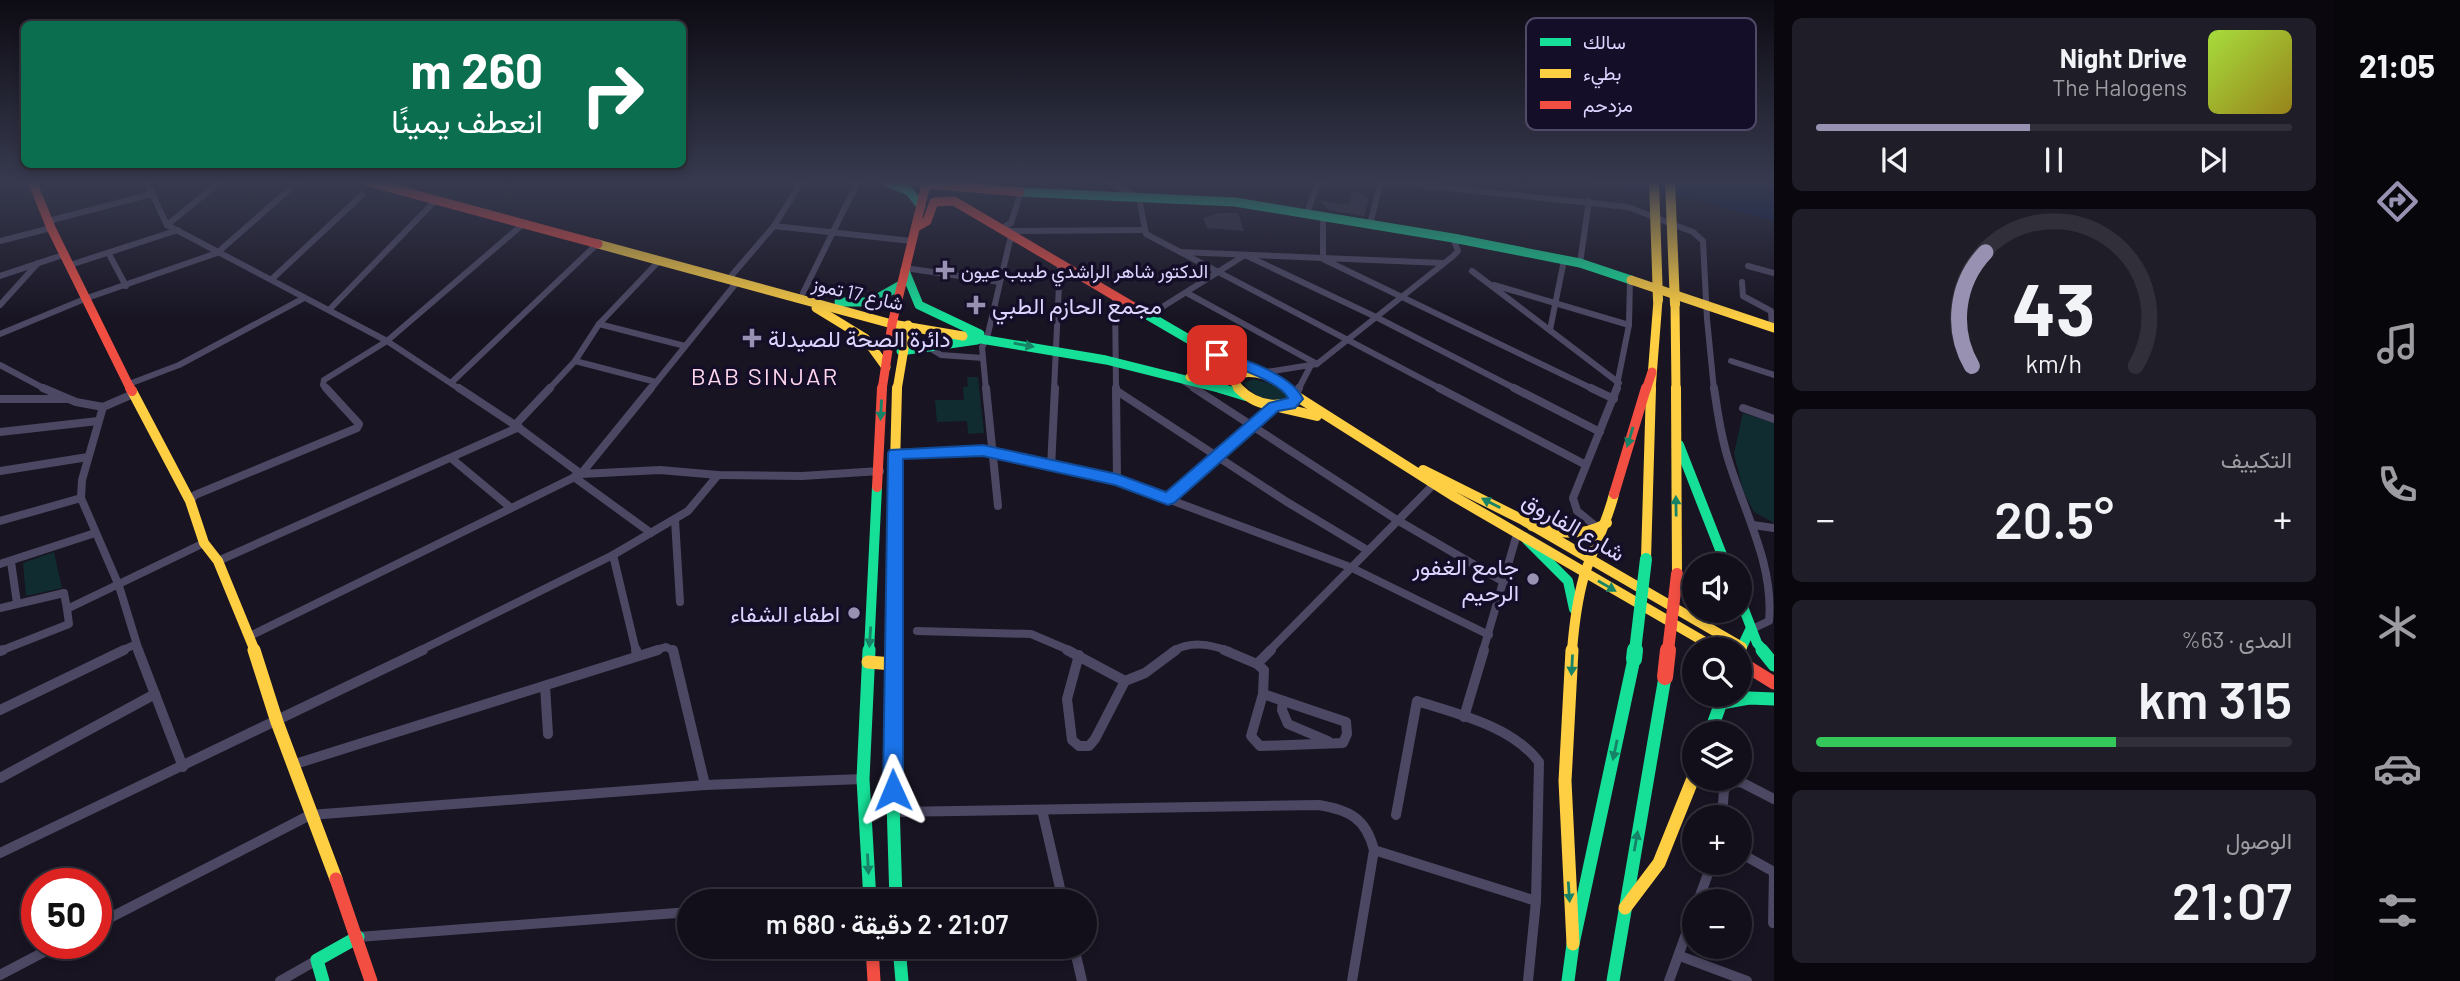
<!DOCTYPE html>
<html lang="ar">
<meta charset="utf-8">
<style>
body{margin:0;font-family:Barlow,Vazirmatn,sans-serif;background:#1f1d27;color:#f1f3f6;direction:rtl;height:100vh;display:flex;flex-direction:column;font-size:26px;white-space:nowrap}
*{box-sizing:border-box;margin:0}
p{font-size:23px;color:#9c9ca2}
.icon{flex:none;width:38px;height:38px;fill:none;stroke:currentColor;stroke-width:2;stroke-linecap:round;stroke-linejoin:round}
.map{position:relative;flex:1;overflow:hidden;direction:ltr}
.details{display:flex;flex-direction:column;gap:18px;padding:18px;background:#0a080e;width:560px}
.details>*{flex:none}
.top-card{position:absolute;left:21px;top:21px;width:665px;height:147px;border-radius:10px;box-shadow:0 4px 10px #0003,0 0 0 2px #312f39;direction:rtl;background:#0b6e4f;color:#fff;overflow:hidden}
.fabs{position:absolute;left:1682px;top:553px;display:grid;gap:14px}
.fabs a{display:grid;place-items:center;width:70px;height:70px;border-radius:50%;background:#120f1a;box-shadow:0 4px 10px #0003,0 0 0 2px #312f39;font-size:35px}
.speed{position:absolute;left:21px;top:868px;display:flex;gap:14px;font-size:35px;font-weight:700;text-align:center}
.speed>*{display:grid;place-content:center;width:91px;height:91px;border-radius:50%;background:#120f1a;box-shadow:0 4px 10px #0003,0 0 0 2px #312f39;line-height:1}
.speed .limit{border:10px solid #d22;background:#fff;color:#111}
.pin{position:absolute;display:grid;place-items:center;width:60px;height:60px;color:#fff;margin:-30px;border-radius:14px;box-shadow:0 4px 10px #0006}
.me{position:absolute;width:77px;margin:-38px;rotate:359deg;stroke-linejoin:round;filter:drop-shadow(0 0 5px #0008)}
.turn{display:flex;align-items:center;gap:24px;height:147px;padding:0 28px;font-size:32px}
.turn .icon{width:91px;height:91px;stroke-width:2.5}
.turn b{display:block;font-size:49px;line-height:60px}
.big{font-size:52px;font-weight:600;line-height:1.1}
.details .card{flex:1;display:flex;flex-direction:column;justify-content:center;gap:10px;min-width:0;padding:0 24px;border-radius:10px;background:#1f1d27}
.details .dial{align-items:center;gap:0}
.dial svg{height:182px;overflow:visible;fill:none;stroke:#312f39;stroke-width:7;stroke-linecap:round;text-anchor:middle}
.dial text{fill:#f1f3f6;stroke:none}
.song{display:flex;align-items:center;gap:21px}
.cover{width:84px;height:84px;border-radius:10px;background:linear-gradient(135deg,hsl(80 70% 55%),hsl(50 70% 35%))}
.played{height:7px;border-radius:4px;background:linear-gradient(90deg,#9891b2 45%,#312f39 45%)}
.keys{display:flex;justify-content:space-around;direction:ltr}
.heat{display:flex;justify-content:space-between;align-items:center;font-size:38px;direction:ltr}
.charge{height:10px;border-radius:5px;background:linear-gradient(90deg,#34c759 63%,#312f39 0)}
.trip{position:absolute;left:677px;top:889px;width:420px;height:70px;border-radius:35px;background:#120f1a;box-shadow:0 4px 10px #0003,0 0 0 2px #312f39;font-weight:600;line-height:70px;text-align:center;direction:rtl}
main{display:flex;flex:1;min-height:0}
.dock{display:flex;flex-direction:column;width:126px;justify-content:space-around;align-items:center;background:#07060a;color:#9c9ca2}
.dock .icon{width:49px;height:49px}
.dock .on{color:#9891b2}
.dock b{font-size:32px;color:#f1f3f6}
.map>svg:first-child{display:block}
.green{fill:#112c30}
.water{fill:#081845}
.building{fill:#363144}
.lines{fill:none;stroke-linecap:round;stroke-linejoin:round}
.street-far2{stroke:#4c4863;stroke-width:6}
.street-far1{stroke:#4c4863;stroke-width:8}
.street{stroke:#4c4863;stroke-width:10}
.fast-far2{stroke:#16e098;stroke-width:9}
.fast-far1{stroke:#16e098;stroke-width:10}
.fast{stroke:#16e098;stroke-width:13}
.slow-far2{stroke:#ffcf43;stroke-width:9}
.slow-far1{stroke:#ffcf43;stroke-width:10}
.slow{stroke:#ffcf43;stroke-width:13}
.jam-far2{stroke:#f24e42;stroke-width:9}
.jam-far1{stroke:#f24e42;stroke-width:10}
.jam{stroke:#f24e42;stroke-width:13}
.fast-bridge-far1{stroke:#16e098;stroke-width:12}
.fast-bridge{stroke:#16e098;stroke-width:16}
.slow-bridge{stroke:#ffcf43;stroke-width:10}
.jam-bridge-far1{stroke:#f24e42;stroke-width:12}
.jam-bridge{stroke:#f24e42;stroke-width:16}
.oneway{fill:#168266}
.route{fill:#1a73e8;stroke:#114b97;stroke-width:2}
.poi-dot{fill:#9891b2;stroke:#150e28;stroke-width:2.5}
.labels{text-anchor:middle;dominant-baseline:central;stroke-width:7;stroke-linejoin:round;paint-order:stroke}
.far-poi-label{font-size:19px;fill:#ddd4ff;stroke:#150e28;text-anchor:start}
.far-street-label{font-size:19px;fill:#ddd4ff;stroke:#150e28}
.poi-label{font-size:23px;fill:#ddd4ff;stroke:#150e28;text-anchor:start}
.street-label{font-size:23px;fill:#ddd4ff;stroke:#150e28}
.neighbourhood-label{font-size:24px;letter-spacing:2px;fill:#ffd6ec;stroke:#150e28}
.key{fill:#150e28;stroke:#514968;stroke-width:2}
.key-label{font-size:19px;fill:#ddd4ff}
</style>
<main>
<nav class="dock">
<b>21:05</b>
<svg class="icon on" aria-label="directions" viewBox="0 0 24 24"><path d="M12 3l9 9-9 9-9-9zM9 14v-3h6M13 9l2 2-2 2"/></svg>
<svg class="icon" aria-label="music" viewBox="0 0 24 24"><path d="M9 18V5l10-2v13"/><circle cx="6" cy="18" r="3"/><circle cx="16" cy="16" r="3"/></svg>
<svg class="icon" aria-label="phone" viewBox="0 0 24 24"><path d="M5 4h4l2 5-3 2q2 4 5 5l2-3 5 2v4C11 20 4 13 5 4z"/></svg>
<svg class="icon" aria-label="climate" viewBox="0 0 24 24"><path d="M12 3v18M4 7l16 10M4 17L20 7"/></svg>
<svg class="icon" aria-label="car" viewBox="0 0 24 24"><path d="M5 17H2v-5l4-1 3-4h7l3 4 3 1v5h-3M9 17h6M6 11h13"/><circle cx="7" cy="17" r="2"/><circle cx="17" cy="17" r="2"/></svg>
<svg class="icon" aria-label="filters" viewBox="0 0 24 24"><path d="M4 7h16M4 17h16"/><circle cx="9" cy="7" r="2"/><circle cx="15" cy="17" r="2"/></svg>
</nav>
<section class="details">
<div class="card">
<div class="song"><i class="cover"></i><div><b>Night Drive</b><p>The Halogens</p></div></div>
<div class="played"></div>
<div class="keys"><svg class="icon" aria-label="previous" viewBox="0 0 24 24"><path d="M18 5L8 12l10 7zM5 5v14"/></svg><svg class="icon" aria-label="pause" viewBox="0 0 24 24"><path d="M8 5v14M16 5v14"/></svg><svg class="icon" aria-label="next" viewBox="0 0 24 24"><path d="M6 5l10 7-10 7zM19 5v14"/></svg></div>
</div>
<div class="card dial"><svg viewBox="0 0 100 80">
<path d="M14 69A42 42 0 1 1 86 69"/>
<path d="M14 69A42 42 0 0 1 20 19" stroke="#9891b2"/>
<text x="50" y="56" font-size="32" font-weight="700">43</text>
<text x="50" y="72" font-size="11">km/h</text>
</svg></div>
<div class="card"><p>التكييف</p>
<div class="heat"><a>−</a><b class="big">20.5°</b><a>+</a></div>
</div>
<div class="card"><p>المدى · 63%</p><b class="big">315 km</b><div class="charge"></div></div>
<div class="card"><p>الوصول</p><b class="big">21:07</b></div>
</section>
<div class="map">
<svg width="1774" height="981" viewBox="0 0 1774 981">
<rect width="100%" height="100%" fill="#181422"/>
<!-- green -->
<g class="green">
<polygon points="967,377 978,377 984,433 968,434 967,421 937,422 935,400 964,400 963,387 968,386"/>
<path d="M1254,379l24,7 12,12c-18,4 -35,2 -46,-15z"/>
<polygon points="1743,413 1774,423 1774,523 1754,512 1743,491 1734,453"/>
<polygon points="54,552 62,588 26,596 23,563"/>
</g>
<!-- water -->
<polygon class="water" points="1575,181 1774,181 1774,221 1693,199"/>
<!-- building -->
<g class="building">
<polygon points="1356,191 1365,193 1364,197 1369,198 1364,216 1329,210 1318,200 1349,205 1352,192"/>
<polygon points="1219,213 1238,213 1244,231 1207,228 1203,218"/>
</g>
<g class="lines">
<!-- street-far2 -->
<g class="street-far2">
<polyline points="146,181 167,225 387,341 461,390"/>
<polyline points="1106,181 1139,198 1146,234 1443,390"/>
<polyline points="1383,181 1628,207 1693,232 1703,241 1707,319 1714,390"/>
<polyline points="889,182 926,184 926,181"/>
<polyline points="1307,213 1319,181"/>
<polyline points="1323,216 1323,259 1595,390"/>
<polyline points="48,221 152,194"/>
<polyline points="1370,224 1381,181"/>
<polyline points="167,225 221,181"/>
<polyline points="774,226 912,241"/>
<polyline points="1000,229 1011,223 1021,192"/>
<polyline points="1006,231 1143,230"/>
<polyline points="0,241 51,228"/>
<polyline points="1180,252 1443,263"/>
<polyline points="109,254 126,286"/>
<polyline points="1245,255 1376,317 1518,390"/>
<polyline points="1580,263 1589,201"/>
<polyline points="70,265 178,230"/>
<polyline points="1748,266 1774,273"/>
<polyline points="905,268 1000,282"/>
<polyline points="1472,271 1619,383"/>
<polyline points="732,275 774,226 802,181"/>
<polyline points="0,276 66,254"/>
<polyline points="272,279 362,195"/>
<polyline points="1742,282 1743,296 1771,311 1772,327"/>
<polyline points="1494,285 1629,325"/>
<polyline points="803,293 858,181"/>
<polyline points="1187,293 1317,364"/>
<polyline points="1115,297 1116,390"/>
<polyline points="0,305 38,263"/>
<polyline points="329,310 435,201"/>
<polyline points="1148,316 1245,255"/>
<polyline points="599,324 685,346"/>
<polyline points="1550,330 1563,265"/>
<polyline points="0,334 87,298 217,253 299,181"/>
<polyline points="928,347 941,355 983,358"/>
<polyline points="575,361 656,382"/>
<polyline points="1731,361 1774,375"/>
<polyline points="0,365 47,390"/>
<polyline points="1260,373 1317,364 1452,257 1458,251 1453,238"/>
<polyline points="1174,375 1197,390"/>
<polyline points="452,382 596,245"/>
<polyline points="129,384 179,365 304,298"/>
<polyline points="327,390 323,385 324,380 387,341 522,225"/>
<polyline points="548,390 575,361 599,324 659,261"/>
<polyline points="650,390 737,282"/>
<polyline points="986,390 982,347 987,338 1011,236"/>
<polyline points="1054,390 1060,264"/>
<polyline points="1298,390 1310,367"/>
<polyline points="1616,390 1629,325 1630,279"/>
</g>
<!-- street-far1 -->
<g class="street-far1">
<polyline points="43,388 76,402 103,407"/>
<polyline points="459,388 515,425 581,474 660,470 718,475 802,476 880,471"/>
<polyline points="986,388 998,506"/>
<polyline points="1116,388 1117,480"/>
<polyline points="1194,388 1397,520 1504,582"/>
<polyline points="1439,388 1586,465"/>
<polyline points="1514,388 1600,432"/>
<polyline points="1591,388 1614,399"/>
<path d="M1714,388c4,27 8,54 17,80 16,49 43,100 38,153l-19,9"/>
<polyline points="1117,391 1287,502 1367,550"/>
<polyline points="133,394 103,407 82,480 81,498 119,586 139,651"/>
<polyline points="1295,395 1299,388"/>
<polyline points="0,399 67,399"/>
<polyline points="1743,408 1774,419"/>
<polyline points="515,425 550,388"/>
<polyline points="0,432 98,421"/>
<polyline points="895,453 983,450 1117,480 1350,567 1489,635"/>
<polyline points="451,458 511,508"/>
<polyline points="1051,467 1055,388"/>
<polyline points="0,471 88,457"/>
<polyline points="574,477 651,533"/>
<polyline points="1169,499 1274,406"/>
<polyline points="190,501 195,495 357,428 359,424 326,388"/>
<polyline points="675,520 680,602"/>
<polyline points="0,521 81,498"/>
<polyline points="1753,525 1774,528"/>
<polyline points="1598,528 1577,511 1573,498 1617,388"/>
<polyline points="613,555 636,651"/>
<polyline points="218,561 519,427"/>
<polyline points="11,562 17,603"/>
<polyline points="0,564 95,533"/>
<polyline points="0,608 64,593 67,609 204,543"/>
<polyline points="917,631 1031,634 1071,651"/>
<polyline points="250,636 581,474 651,388"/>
<polyline points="0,651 69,624 67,609"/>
<polyline points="121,651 136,644"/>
<polyline points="419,651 613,555 688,511 718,475"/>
<polyline points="652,651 666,647 674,651"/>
<path d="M1173,651c18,-10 36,-7 56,0"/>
<polyline points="1269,651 1434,484"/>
<polyline points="1483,651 1517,534"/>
</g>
<!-- street -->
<g class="street">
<polyline points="138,650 183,767"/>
<polyline points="636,650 637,655"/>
<polyline points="673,650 705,785"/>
<polyline points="1067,650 1125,681 1145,673 1176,650"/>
<polyline points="1224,650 1257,664 1271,650"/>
<polyline points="0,651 3,650"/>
<polyline points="1079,655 1067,699 1072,740 1079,746 1089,746 1095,739 1125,681"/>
<polyline points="1257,664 1264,670 1263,694"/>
<polyline points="545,686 548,734"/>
<polygon points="1263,694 1346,722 1347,734 1343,743 1260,746 1251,736"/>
<polyline points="1283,701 1282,710 1288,724 1328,741"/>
<polyline points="0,710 124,650"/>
<polyline points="1464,717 1484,650"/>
<polyline points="292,765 658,650"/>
<polyline points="0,778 155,694"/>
<polyline points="1042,810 1063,901"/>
<path d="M894,812l425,-7c30,5 47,13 55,45l-22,131"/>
<path d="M1396,815l21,-114c41,13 95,25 122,61l-3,139 -8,80"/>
<polyline points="1722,817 1724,790 1730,783 1741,782 1774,799"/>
<polyline points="1374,850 1536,901"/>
<polyline points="0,853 423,650"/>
<polyline points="1740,853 1774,872"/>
<polyline points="830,901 870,898"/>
<polyline points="1698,901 1712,863"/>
<polyline points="1773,923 1774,872"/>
<polyline points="96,925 310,815 705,785 863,779"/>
<polyline points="358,937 690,912"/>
<polyline points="1074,947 1082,981"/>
<polyline points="1680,956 1747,981"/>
<polyline points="0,975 61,943"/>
<polyline points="280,981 317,960"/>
<polyline points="1669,981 1694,912"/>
</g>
<!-- fast-far2 -->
<g class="fast-far2">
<polyline points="887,182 909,191 921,206"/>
<polyline points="1020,192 1235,202 1453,238 1580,263 1631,280"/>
<polyline points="905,271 919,305 980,334"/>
<polyline points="839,302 871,302 901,285"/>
<polyline points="1137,309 1209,351 1255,372"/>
<polyline points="963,336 1106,360 1226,390"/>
<polyline points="901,351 977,340"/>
</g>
<!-- fast-far1 -->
<g class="fast-far1">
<polyline points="1220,388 1246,396"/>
<polyline points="1679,445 1726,565"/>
<polyline points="1527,540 1568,581 1574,609"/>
<polyline points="1740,599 1757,643 1764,651"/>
<polyline points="869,651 877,487"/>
<polyline points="893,651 894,502"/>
<polyline points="1740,651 1750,630"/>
</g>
<!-- fast -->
<g class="fast">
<polyline points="869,650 863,779 870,901"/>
<polyline points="893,650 892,769 896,901"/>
<polyline points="1762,650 1774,665"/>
<polyline points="1721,703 1749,698 1774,699"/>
<polyline points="1710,733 1723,697"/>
<polyline points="899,947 902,981"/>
<polyline points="323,981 317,960 358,937"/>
<polyline points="1568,981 1573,944 1634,659"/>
<polyline points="1613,981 1665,677"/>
</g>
<!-- slow-far2 -->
<g class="slow-far2">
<polyline points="598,244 892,324 963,336"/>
<polyline points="1631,280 1774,328"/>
<polyline points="1675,304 1676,390"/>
<polyline points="816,308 865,338 886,367"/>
<polyline points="1190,377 1209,370 1212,363 1209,351"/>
<polyline points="897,390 908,325"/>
<path d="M1240,390l-7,-10 2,-5c19,-7 40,2 55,15"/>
<polyline points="1651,390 1658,300"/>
</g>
<!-- slow-far1 -->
<g class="slow-far1">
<path d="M1238,388c16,16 35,21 56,13v-8l-6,-5"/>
<polyline points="1676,388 1677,574"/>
<polyline points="132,391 190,501 204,543 218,561 255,651"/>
<polyline points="1296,396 1455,497 1717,649"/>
<polyline points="1282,408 1317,416"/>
<polyline points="1423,470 1521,519 1742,647"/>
<polyline points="894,502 897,388"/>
<path d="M1532,526c27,8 50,11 75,-3"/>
<polyline points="1646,559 1651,388"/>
<path d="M1572,651c2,-26 5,-50 12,-75 9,-28 23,-53 30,-82"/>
</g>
<!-- slow -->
<g class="slow">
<polyline points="254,650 277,722 336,879"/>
<polyline points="1572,650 1565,781 1573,944"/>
<polyline points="868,662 893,664"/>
<polyline points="1625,908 1659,863 1694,776"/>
</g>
<!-- jam-far2 -->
<g class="jam-far2">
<polyline points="32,181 51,228 131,390"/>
<polyline points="365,181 598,244"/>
<polyline points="916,227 927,221 934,202 954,201 1137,309"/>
<polyline points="882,390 892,324 926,184 1020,192"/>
<polyline points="1646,390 1652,372"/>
</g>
<!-- jam-far1 -->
<g class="jam-far1">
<polyline points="130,388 132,391"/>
<polyline points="877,487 882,388"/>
<polyline points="1614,494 1646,388"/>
</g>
<!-- jam -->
<g class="jam">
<polyline points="1740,662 1774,683"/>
<polyline points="336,879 371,981"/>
<polyline points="872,947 874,981"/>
</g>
<!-- fast-bridge-far1 -->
<polyline class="fast-bridge-far1" points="1635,651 1646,559"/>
<!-- fast-bridge -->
<polyline class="fast-bridge" points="1634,659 1635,650"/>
<!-- slow-bridge -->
<g class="slow-bridge">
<polyline points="1654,181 1658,300"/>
<polyline points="1670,181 1675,304"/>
</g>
<!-- jam-bridge-far1 -->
<polyline class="jam-bridge-far1" points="1668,651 1677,574"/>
<!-- jam-bridge -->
<polyline class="jam-bridge" points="1665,677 1668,650"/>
</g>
<!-- one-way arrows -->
<defs><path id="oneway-solid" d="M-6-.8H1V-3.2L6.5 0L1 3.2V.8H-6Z" transform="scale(1.75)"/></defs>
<g class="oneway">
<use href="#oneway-solid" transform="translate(1024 345) rotate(10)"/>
<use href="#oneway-solid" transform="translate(881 410) rotate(93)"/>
<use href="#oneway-solid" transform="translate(1630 437) rotate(107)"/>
<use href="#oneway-solid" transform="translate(1491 503) rotate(-153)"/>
<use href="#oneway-solid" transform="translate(1676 506) rotate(-91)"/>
<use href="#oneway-solid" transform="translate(1607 586) rotate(30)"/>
<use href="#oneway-solid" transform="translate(870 637) rotate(94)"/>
<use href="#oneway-solid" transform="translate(1572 665) rotate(93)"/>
<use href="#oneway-solid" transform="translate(1615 750) rotate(102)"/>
<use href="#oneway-solid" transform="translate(1636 841) rotate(-80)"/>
<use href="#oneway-solid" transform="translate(868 864) rotate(87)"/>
<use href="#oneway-solid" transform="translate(1569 892) rotate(86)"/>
</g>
<!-- sky -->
<linearGradient id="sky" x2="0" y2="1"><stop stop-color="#0d0b13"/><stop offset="0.57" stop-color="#373a4f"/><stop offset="1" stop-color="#373a4f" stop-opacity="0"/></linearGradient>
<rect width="1774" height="319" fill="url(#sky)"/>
<!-- route -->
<path class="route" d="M1217,351c25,7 76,24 86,48l-8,9 -17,3 -104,92 -6,2 -53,-20 -132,-29 -80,3v331l-3,7 -7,3 -7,-3 -3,-7 5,-337 2,-3 93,-5 134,29 49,18 103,-89 19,-5c-8,-17 -57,-32 -75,-40l-3,-3z"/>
<!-- markers -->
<g class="poi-dot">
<path d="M941.5 259.5h7v7h7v7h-7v7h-7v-7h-7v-7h7z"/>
<path d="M972.5 294.5h7v7h7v7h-7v7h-7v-7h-7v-7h7z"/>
<path d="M748.5 327.5h7v7h7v7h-7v7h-7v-7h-7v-7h7z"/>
<circle cx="1533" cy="579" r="7"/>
<circle cx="854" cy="613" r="7"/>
</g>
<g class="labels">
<!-- far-poi labels -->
<g class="far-poi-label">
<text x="961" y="270">الدكتور شاهر الراشدي طبيب عيون</text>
</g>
<!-- far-street labels -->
<g class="far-street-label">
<text transform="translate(858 293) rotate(13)">شارع 17 تموز</text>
</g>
<!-- poi labels -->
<g class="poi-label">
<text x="992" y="305">مجمع الحازم الطبي</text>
<text x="768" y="338">دائرة الصحة للصيدلة</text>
<text x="1519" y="566" text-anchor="end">جامع الغفور<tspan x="1519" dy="26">الرحيم</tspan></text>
<text x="840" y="613" text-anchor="end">اطفاء الشفاء</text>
</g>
<!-- street labels -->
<g class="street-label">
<text transform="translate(1574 526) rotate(30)">شارع الفاروق</text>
</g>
<!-- neighbourhood labels -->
<g class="neighbourhood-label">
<text x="765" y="375">BAB SINJAR</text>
</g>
</g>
<!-- legend -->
<rect x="1526" y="18" width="230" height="112" rx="10" class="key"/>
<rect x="1540" y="38" width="31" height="8" fill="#16e098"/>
<rect x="1540" y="69" width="31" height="9" fill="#ffcf43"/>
<rect x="1540" y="101" width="31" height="8" fill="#f24e42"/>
<g class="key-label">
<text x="1583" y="49">سالك</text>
<text x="1583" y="80">بطيء</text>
<text x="1583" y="112">مزدحم</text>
</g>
</svg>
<div class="fabs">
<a><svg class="icon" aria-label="sound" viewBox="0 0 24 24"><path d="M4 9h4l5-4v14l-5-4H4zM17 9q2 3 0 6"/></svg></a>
<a><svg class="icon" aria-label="search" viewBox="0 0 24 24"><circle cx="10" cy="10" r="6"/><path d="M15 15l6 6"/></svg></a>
<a><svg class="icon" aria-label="layers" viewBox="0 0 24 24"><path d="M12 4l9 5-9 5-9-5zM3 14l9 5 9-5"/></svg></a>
<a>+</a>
<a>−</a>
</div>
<div class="speed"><div class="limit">50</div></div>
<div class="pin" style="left:1217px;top:355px;background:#d93025"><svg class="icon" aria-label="arrive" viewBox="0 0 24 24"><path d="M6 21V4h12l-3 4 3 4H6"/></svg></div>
<svg class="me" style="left:893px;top:790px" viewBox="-20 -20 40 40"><path d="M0-17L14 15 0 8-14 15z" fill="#1a73e8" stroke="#fff" stroke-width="4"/></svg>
<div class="trip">21:07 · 2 دقيقة · 680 m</div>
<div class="top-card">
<div class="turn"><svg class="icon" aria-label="right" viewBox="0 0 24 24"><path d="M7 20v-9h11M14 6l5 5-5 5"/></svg><div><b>260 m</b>انعطف يمينًا</div></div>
</div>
</div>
</main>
